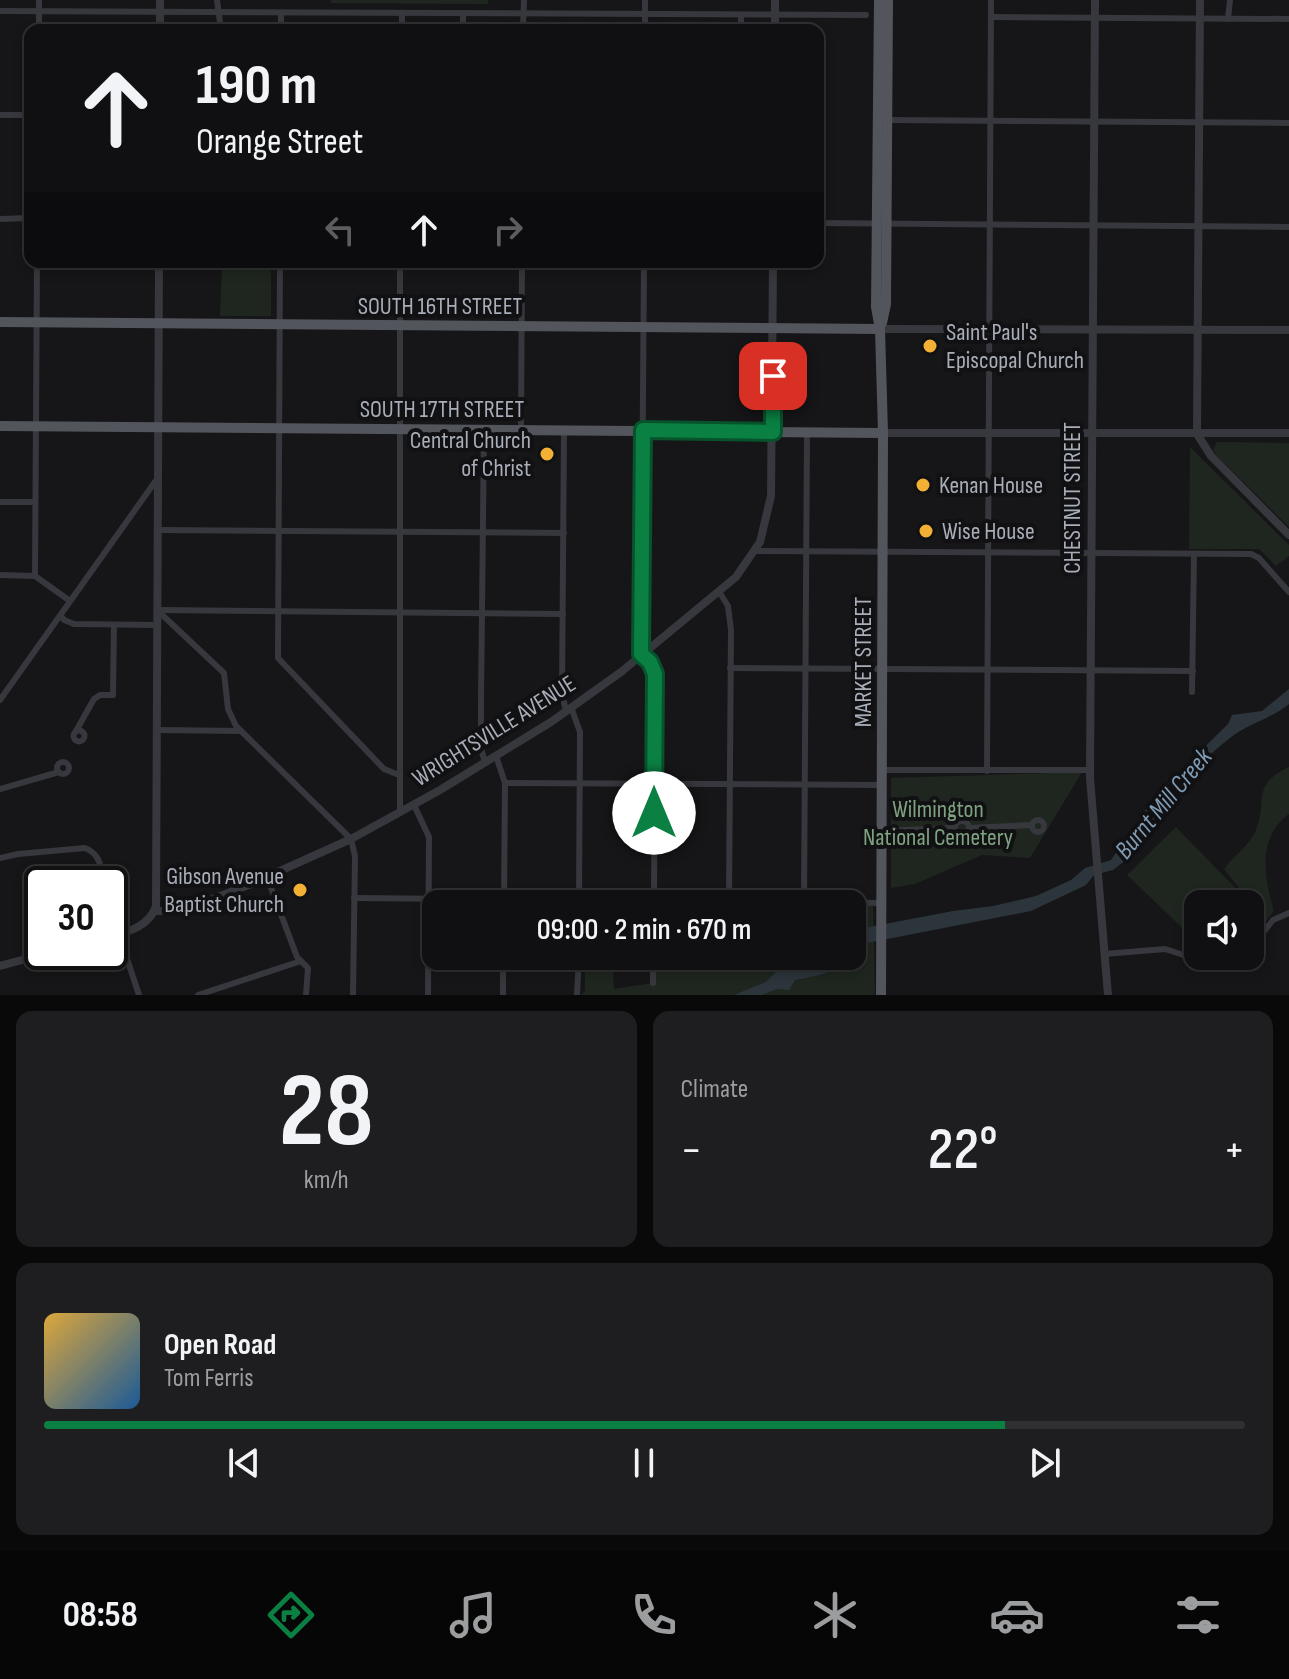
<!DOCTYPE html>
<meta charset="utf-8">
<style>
body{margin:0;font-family:"Sofia Sans Condensed",sans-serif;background:#1e1e20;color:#f1f3f6;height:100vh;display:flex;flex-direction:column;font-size:30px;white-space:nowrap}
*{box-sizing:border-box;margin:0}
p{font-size:26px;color:#9c9d9f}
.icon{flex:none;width:44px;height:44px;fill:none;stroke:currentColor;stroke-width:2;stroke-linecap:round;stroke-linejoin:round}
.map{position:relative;height:995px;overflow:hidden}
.details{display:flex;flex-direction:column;gap:16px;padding:16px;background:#09090a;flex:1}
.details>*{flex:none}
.hud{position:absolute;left:24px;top:24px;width:800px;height:244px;border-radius:16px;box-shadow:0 4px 12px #0003,0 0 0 2px #303032;background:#101012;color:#f1f3f6;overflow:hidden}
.tools{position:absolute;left:1184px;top:890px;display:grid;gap:16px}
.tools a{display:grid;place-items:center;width:80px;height:80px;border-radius:16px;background:#101012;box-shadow:0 4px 12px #0003,0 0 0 2px #303032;font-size:40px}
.speed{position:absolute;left:24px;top:866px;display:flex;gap:16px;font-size:40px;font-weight:700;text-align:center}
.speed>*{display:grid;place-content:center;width:104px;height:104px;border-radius:50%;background:#101012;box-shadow:0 4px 12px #0003,0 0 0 2px #303032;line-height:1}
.speed .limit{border:4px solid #111;border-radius:12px;background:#fff;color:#111}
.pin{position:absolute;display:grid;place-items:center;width:68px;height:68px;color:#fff;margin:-34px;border-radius:16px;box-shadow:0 4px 12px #0006}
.me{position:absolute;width:88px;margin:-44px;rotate:0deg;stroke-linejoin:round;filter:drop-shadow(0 0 6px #0008)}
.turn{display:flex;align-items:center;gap:28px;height:168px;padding:0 40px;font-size:36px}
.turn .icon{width:104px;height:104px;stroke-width:2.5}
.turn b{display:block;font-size:56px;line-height:68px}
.lanes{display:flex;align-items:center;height:76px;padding:0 40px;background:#0003;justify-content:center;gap:40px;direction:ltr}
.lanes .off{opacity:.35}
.big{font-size:60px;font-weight:600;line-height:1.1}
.details .tile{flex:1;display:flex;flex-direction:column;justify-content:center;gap:12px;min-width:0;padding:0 28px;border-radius:16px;background:#1e1e20}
.details .dial{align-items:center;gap:0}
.dial b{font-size:104px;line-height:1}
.song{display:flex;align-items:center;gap:24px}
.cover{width:96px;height:96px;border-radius:12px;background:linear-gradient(135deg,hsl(40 70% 55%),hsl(210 70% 35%))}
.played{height:8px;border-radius:4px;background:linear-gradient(90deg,#0b8043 80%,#303032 80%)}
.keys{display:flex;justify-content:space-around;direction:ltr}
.heat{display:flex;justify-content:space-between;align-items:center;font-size:44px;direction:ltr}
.details .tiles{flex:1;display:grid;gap:16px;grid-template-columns:1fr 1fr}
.tile:last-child{grid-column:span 2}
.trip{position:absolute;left:422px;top:890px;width:444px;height:80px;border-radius:16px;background:#101012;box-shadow:0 4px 12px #0003,0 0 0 2px #303032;font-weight:600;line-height:80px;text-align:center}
.tabs{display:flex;height:128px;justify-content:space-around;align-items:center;background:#060607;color:#9c9d9f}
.tabs .icon{width:56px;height:56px}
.tabs .on{color:#0b8043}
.tabs b{font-size:36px;color:#f1f3f6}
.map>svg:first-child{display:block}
.green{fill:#1e261f}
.water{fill:#2c353c}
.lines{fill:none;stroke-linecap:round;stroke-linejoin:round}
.minor{stroke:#37383d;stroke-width:6}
.tertiary{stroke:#37383d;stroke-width:8}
.primary{stroke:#53555c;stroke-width:10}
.route-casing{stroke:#07532c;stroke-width:20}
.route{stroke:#0b8043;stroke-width:14}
.poi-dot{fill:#f2b134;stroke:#111113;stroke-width:3}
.labels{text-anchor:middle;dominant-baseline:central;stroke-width:8;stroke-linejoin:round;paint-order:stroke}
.street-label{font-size:24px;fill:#a8adb8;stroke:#111113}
.poi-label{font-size:24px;fill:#a8adb8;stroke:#111113;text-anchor:start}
.park-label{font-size:24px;fill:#7fa381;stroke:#111113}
.water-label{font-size:26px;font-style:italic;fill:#7f9bb3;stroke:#111113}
</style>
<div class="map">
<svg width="1289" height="995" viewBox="0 0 1289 995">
<rect width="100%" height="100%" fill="#161618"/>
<!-- green -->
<g class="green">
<polygon points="331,0 488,0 488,4 331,3"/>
<polygon points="222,268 271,270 271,316 220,316"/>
<polygon points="1217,442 1289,443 1289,527 1217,456 1213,450"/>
<polygon points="1190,447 1289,545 1289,556 1276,566 1259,549 1189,549"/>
<path d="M1289,767v47c-32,23 -25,63 -15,97l-24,30v-26l3,-4 -3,1v-8h-52v39l-71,-68 49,-48 78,80 -30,-38c10,-14 25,-23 32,-39 12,-29 -6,-45 33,-63z"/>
<polygon points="1082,772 1030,858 982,855 915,884 891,888 891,778"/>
<polygon points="873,903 875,995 581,995 585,991 585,968 613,968 614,989 653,983 653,956 852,956 852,904"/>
</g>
<!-- water -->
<path class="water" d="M1289,689v15c-18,15 -40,19 -59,34 -43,33 -73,79 -104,122l-13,10 -19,5 -8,10 -55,26 -164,32c-19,25 -41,32 -72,37l-6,10 -12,-1 -16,6h-27l32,-13 16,-16 17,3 27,-13h26v-17l12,-11 89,-17 40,-5 43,-10 35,-16 14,-12 26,-8 45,-65 72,-71 4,-9 30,-4z"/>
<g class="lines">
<!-- minor -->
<g class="minor">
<polyline points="217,0 221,30"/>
<polyline points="0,11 866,15"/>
<polyline points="463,14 463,30"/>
<polyline points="991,17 1289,19"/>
<polyline points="1228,19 1230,0"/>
<polyline points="39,30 39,0"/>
<polyline points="281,30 281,13"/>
<polyline points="402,30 402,13"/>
<polyline points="523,30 524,0"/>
<polyline points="645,30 645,0"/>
<polyline points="741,30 741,16"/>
<polyline points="0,115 30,115"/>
<polyline points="888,120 1289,123"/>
<polyline points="0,219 30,218"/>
<polyline points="818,223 1289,227"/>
<polyline points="280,262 278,658 384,769 399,775"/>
<polyline points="644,262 641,654 653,667 655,684 654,904"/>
<polyline points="484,429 481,702 481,749 485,762"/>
<polyline points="521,429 522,262"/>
<polyline points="564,430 562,694 566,711"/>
<polyline points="0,502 35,502"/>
<polyline points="157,530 564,533"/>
<polyline points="755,551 1251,554 1259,558 1289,592"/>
<polyline points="0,575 35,576 70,601"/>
<polyline points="35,576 37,262"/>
<polyline points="720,593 728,606 731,630 729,903"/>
<polyline points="157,610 224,673 228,709 236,726 351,839 355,856 353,995"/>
<polyline points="157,610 563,614"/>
<polyline points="61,616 64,620 74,624 157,625"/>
<polyline points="730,668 1193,671"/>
<polyline points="1192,692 1194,554"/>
<polyline points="0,700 157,479"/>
<polyline points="571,707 580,732 579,902"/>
<polyline points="157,730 241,731"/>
<circle cx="79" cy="736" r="5.5"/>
<polyline points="76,731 94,699 100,695 113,695 114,625"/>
<polyline points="496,756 505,783 504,904"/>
<circle cx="63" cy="768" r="6"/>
<polyline points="882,770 1090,770"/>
<polyline points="987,771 991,0"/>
<polyline points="505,783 882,785"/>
<polyline points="0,789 59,772"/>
<polyline points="414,805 429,837 428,995"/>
<polyline points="400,812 400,262"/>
<circle cx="1038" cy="826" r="6"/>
<circle cx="962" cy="828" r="7"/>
<polyline points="969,828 1032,825"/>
<polyline points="882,831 955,828"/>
<path d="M0,858l18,-4 67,-6c16,6 16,21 20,36"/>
<polyline points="267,877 297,957 308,968 306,995"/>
<polyline points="354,898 881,903"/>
<polyline points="804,904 807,432"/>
<polyline points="110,907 139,995"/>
<polyline points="1250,949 1273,920 1289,913"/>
<polyline points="1104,954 1165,949 1206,962 1242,956"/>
<polyline points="653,983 653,956"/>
<polyline points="198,995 301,961"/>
<polyline points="503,995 503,956"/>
<polyline points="577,995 579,956"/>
</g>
<!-- tertiary -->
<g class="tertiary">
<polyline points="1095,0 1090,778 1108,995"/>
<polyline points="1200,0 1197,434 1211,456 1289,535"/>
<polyline points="160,30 160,0"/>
<polyline points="775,30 775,0"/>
<polyline points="880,329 1289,330"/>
<polyline points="883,433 1289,433"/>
<polyline points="155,911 182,911 251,884 351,839 440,790 551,722 621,672 736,577 760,542 771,496 773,262"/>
<path d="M110,937c18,-5 40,-11 46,-31l3,-644"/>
<polyline points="0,966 52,952"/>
</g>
<!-- primary -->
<g class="primary">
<polyline points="879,0 876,307 880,329 883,433 881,995"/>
<polyline points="0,322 880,329"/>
<polyline points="882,323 886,304 888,0"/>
<polyline points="0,426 883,433"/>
</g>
</g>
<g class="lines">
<!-- route casing -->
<g class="route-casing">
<polyline id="route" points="654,813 655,674 650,662 641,654 643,430 773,432 773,376"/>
</g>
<!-- route -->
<use href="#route" class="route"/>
</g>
<!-- markers -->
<g class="poi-dot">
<circle cx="930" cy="346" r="8"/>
<circle cx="547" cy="454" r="8"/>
<circle cx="923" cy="485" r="8"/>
<circle cx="926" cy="531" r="8"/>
<circle cx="300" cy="890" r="8"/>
</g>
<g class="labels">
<!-- street labels -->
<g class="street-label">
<text x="440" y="306">SOUTH 16TH STREET</text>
<text x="442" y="409">SOUTH 17TH STREET</text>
<text transform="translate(1072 498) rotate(-90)">CHESTNUT STREET</text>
<text transform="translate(863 662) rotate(-90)">MARKET STREET</text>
<text transform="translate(494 731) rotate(-32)">WRIGHTSVILLE AVENUE</text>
</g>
<!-- poi labels -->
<g class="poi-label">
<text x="946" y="332">Saint Paul's<tspan x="946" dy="28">Episcopal Church</tspan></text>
<text x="531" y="440" text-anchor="end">Central Church<tspan x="531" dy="28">of Christ</tspan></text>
<text x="939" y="485">Kenan House</text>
<text x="942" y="531">Wise House</text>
<text x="284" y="876" text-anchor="end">Gibson Avenue<tspan x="284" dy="28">Baptist Church</tspan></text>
</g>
<!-- park labels -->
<g class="park-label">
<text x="938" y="809">Wilmington<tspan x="938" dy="28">National Cemetery</tspan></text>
</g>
<!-- water labels -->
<g class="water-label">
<text transform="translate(1164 804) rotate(-50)">Burnt Mill Creek</text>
</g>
</g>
</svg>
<div class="tools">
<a><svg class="icon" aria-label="sound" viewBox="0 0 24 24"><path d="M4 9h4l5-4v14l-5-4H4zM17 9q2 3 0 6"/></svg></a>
</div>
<div class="speed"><div class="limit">30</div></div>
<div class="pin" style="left:773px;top:376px;background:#d93025"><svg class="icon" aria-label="arrive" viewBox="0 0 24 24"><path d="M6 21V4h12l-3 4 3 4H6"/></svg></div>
<svg class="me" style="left:654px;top:813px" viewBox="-20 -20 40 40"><circle r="19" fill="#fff"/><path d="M0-13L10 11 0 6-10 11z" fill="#0b8043"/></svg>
<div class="trip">09:00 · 2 min · 670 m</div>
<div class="hud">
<div class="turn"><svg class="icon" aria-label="ahead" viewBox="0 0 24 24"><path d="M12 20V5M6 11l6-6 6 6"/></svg><div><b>190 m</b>Orange Street</div></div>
<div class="lanes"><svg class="icon off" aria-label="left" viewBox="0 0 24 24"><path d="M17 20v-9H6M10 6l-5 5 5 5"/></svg><svg class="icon" aria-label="ahead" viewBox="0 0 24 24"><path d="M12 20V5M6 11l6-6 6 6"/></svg><svg class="icon off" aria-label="right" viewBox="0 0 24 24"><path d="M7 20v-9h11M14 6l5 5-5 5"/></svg></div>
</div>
</div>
<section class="details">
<div class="tiles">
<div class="tile dial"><b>28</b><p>km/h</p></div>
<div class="tile"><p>Climate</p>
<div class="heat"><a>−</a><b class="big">22°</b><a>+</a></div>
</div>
<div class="tile">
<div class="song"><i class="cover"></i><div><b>Open Road</b><p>Tom Ferris</p></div></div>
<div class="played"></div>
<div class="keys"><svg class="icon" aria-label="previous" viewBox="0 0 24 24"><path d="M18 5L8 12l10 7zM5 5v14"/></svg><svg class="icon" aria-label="pause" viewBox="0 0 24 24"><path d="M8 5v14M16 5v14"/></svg><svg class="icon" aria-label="next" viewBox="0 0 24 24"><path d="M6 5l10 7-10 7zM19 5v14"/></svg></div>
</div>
</div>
</section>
<nav class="tabs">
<b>08:58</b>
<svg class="icon on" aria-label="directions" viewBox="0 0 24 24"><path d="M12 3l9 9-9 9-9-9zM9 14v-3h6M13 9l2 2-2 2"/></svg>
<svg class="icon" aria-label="music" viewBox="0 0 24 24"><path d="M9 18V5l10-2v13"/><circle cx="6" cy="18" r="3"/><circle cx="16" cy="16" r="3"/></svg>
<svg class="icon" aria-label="phone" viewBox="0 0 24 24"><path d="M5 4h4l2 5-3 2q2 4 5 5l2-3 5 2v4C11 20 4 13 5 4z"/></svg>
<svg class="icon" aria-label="climate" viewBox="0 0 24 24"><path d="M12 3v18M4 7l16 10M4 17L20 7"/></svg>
<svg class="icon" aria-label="car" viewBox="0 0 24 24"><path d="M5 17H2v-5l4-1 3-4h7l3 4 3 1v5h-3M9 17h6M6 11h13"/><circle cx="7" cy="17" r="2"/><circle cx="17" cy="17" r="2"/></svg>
<svg class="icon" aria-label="filters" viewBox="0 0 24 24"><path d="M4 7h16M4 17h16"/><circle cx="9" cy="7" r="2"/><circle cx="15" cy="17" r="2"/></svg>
</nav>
